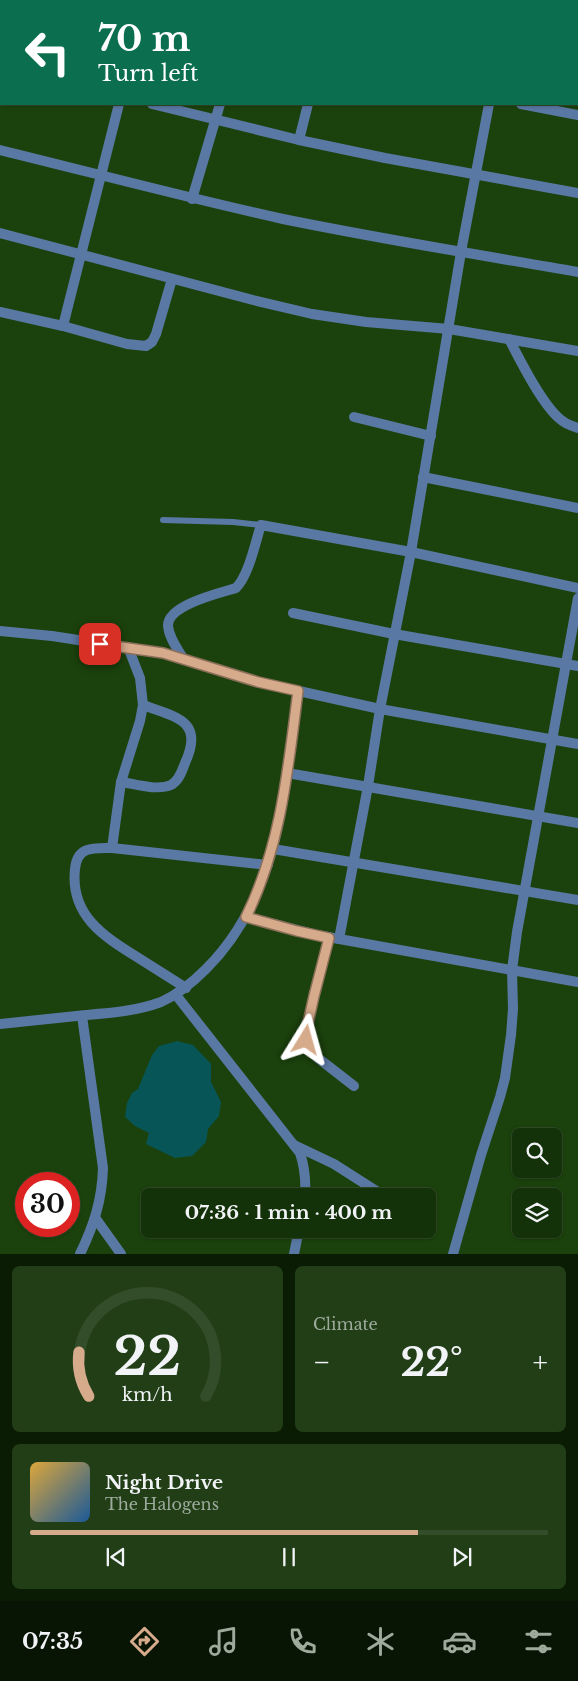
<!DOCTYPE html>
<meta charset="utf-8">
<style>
body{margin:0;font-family:"Libre Baskerville",serif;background:#213e17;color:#f1f3f6;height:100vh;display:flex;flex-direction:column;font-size:19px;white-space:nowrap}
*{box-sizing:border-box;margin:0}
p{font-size:16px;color:#9daa9c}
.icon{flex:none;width:28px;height:28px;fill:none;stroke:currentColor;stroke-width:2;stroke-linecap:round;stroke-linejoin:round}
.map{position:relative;height:1254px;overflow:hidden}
.side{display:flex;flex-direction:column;gap:12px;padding:12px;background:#0b1c05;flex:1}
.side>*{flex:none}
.top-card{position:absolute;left:0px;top:0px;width:579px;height:105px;box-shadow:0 1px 4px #0004,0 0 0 1px #334d2a;background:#0b6e4f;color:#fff;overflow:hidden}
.fabs{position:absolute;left:512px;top:1128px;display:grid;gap:10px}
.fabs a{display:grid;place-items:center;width:50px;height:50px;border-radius:8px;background:#143209;box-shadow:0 1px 4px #0004,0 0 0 1px #334d2a;font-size:25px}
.speed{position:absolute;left:15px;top:1172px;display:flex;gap:10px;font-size:25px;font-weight:700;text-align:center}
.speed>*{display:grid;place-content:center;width:65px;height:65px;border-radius:50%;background:#143209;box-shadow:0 1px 4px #0004,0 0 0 1px #334d2a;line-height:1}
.speed .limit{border:8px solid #d22;background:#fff;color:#111}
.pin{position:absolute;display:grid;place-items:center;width:42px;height:42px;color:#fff;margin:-21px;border-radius:10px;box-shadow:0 2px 8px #0006}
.me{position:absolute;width:55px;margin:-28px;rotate:8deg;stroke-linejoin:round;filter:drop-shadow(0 0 4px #0008)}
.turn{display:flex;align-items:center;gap:18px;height:105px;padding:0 15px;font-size:22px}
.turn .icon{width:65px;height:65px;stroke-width:2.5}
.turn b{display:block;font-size:35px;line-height:42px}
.big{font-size:38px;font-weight:800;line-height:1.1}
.side .tile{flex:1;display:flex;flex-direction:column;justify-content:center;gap:8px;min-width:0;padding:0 18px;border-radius:8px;background:#213e17}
.side .dial{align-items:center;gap:0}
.dial svg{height:130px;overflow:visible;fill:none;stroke:#334d2a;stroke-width:7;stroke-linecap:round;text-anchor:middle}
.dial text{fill:#f1f3f6;stroke:none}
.song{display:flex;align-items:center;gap:15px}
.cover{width:60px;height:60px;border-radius:8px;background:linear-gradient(135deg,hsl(40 70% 55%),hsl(210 70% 35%))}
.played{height:5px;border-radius:2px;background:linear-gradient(90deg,#d6ab8b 75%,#334d2a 75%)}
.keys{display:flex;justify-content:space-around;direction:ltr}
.heat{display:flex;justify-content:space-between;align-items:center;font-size:28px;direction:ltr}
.side .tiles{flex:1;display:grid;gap:12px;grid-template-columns:1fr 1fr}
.tile:last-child{grid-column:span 2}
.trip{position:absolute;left:141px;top:1188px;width:295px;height:50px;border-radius:8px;background:#143209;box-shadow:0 1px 4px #0004,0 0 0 1px #334d2a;font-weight:800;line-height:50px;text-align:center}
.menu{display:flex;height:80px;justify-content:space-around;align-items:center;background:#081404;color:#9daa9c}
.menu .icon{width:35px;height:35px}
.menu .selected{color:#d6ab8b}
.menu b{font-size:22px;color:#f1f3f6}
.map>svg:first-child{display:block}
.water{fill:#085558}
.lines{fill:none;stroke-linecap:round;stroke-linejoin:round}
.lane{stroke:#5a78a4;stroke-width:6}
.street{stroke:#5a78a4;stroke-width:10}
.route-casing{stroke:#8b6f5a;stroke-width:12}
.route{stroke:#d6ab8b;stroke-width:9}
</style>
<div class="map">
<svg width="578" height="1254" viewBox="0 0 578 1254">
<rect width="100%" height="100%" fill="#1b420c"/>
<!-- water -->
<polygon class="water" points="177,1041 193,1045 211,1064 211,1082 221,1102 219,1116 208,1129 206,1142 192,1156 175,1158 146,1144 149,1133 135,1126 125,1117 127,1103 132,1093 138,1089 152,1055 159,1046"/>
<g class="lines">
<!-- lane -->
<polyline class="lane" points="163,520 233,522 261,525"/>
<!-- street -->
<g class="street">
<polyline points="74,0 79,1"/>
<polyline points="54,1 54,0"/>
<polyline points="255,1 255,0"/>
<polyline points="508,1 508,0"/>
<polyline points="0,64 1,65"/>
<polyline points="152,104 299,140 385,158 578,193"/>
<polyline points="521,104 578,115"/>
<polyline points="299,140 308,104"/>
<path d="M0,150c94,23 188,48 283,69 98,20 197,36 295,53"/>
<polyline points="192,199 220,104"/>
<polyline points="0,233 253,300 312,314 366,322 449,329 578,351"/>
<polyline points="0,312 63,326 127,344 146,346 152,342 156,334 172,279"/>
<polyline points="63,326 119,104"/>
<path d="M509,339c12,23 33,65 51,80 5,5 12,7 18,9"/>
<polyline points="354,417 431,436"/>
<polyline points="423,477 578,508"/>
<polyline points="293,613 394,634 578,666"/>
<polyline points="0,631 52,636 163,653 258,682 380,709 578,744"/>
<path d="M183,658c-6,-10 -14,-20 -15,-32 -1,-21 52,-33 68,-38 13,-13 19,-45 25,-63l150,27 167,36"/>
<polyline points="287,773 578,823"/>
<path d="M121,782c14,2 36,9 50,3 8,-4 11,-14 14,-22 20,-43 -10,-46 -42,-58"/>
<polyline points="112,848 121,782 140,721 143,705 140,678 128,647"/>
<polyline points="273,849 578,900"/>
<polyline points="246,917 317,935 578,982"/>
<polyline points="329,937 314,996 306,1032 307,1040 311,1051 318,1058 354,1086"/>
<polyline points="339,939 368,786 380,709 411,552 461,252 489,104"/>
<path d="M186,988c-16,-10 -33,-21 -49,-31 -34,-21 -67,-42 -62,-88 2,-23 18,-21 37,-21l156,17"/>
<path d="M176,995l124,158c5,15 6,28 5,43"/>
<path d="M0,1024c29,-3 58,-6 86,-9 25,-2 51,-4 75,-13 18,-8 31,-19 45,-33 74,-73 79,-181 92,-278"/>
<polyline points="294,1145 334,1164 381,1194"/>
<polyline points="96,1219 121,1254"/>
<path d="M80,1254c14,-29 22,-54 23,-86l-21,-152"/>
<polyline points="294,1254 299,1229"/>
<polyline points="453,1254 481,1155 500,1097 505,1078 511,1035 513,1009 512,970 517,932 578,598"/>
</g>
</g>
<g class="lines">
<!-- route casing -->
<g class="route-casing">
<path id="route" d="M100,644l63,9 95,29 40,9c-10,78 -17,155 -52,226l51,14 32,7 -15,58 -8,36v8"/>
</g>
<!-- route -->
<use href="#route" class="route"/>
</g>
</svg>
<div class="fabs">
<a><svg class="icon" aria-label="search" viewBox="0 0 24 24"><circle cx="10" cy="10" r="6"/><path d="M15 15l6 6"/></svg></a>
<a><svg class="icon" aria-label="layers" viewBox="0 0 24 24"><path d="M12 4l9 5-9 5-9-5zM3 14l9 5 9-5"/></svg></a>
</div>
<div class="speed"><div class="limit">30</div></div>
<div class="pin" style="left:100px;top:644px;background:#d93025"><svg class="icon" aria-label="arrive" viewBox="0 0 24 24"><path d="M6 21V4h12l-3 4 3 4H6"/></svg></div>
<svg class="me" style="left:306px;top:1040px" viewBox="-20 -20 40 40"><path d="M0-17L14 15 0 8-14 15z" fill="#d6ab8b" stroke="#fff" stroke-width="4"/></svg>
<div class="trip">07:36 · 1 min · 400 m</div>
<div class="top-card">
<div class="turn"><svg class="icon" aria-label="left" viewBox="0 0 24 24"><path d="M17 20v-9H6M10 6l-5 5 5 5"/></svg><div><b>70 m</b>Turn left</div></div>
</div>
</div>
<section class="side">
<div class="tiles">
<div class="tile dial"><svg viewBox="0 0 100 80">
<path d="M14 69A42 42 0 1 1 86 69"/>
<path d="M14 69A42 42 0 0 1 8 42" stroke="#d6ab8b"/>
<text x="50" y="56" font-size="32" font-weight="700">22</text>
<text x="50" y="72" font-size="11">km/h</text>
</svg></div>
<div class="tile"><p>Climate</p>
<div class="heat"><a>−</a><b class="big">22°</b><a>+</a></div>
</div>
<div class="tile">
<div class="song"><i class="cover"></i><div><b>Night Drive</b><p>The Halogens</p></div></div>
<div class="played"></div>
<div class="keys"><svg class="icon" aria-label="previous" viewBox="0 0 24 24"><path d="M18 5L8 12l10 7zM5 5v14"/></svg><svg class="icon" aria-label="pause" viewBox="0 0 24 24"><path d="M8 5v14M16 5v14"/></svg><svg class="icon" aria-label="next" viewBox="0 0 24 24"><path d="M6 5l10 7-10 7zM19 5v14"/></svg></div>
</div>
</div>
</section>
<nav class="menu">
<b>07:35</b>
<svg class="icon selected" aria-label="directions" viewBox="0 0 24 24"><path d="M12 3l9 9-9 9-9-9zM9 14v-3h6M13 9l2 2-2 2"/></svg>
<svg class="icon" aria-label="music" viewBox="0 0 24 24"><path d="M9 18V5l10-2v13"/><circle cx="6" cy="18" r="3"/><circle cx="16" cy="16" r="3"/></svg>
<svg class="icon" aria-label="phone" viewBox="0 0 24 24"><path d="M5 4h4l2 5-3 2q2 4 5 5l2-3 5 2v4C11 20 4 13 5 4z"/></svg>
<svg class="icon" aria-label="climate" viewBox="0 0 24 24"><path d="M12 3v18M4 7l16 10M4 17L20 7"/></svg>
<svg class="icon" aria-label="car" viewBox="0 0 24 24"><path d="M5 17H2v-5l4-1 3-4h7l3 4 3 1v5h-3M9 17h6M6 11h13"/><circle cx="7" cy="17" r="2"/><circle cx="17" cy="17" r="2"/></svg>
<svg class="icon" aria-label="filters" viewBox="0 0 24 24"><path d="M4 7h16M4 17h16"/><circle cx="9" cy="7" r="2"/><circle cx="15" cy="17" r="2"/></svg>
</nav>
